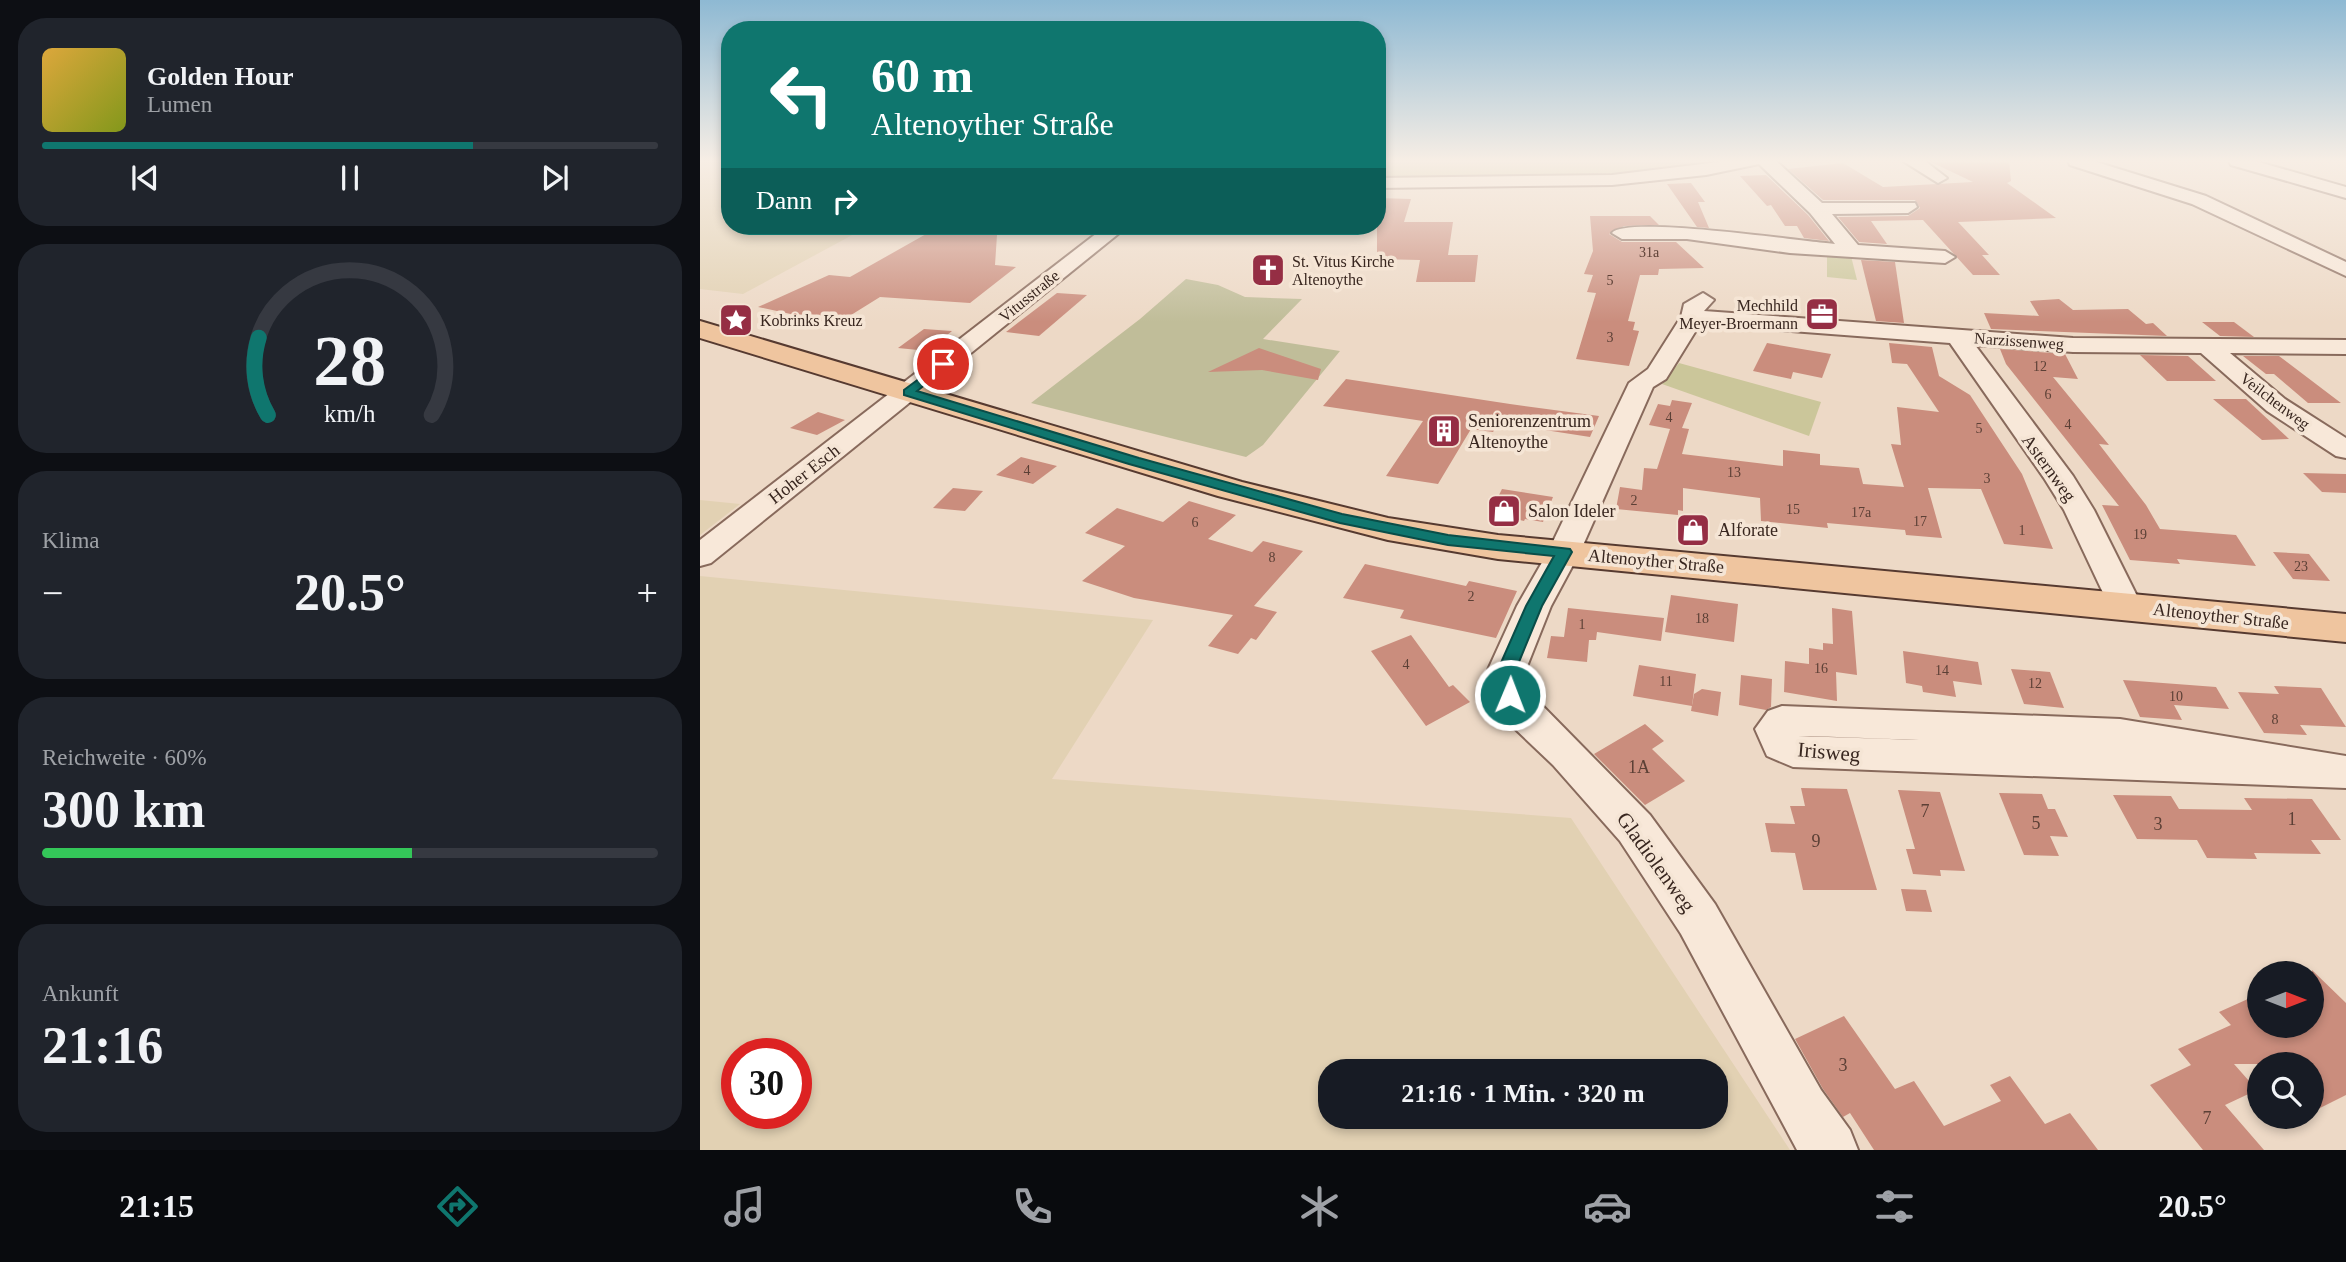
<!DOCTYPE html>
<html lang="de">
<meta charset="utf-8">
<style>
body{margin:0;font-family:"Times New Roman",serif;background:#20242c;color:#f1f3f6;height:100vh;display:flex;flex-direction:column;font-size:26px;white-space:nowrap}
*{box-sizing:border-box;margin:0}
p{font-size:23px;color:#9ea1a6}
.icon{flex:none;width:38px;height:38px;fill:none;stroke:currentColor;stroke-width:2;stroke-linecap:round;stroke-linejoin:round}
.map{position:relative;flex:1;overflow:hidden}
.side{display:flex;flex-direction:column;gap:18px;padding:18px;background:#0d0f14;width:700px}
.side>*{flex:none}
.hud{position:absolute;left:21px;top:21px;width:665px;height:214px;border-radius:28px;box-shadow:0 4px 10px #0003;background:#0f766e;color:#fff;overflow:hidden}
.needle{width:46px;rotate:90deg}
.tools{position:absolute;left:1547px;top:961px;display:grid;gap:14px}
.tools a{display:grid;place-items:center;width:77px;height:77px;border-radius:50%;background:#171b24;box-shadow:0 4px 10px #0003;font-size:35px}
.speed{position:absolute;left:21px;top:1038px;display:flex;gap:14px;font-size:35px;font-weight:700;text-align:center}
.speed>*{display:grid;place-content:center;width:91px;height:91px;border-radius:50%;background:#171b24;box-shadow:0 4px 10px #0003;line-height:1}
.speed .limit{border:10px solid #d22;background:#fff;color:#111}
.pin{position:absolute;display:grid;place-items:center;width:60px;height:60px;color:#fff;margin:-30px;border:4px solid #fff;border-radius:50%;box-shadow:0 2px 7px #0007}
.me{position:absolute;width:77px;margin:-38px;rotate:1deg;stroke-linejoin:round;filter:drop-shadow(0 0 5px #0008)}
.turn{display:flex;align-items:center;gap:24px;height:147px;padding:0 35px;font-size:32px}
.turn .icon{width:91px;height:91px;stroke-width:2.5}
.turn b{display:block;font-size:49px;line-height:60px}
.then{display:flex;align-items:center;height:66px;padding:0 35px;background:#0003;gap:14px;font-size:26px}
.big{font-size:52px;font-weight:600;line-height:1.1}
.side .tile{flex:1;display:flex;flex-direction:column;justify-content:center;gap:10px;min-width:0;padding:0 24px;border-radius:28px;background:#20242c}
.side .dial{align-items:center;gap:0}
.dial svg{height:182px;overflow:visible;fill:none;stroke:#363941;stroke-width:7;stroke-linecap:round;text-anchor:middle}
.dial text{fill:#f1f3f6;stroke:none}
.song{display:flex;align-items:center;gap:21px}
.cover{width:84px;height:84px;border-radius:10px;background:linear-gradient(135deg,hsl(40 70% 55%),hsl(70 70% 35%))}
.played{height:7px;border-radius:4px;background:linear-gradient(90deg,#0f766e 70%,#363941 70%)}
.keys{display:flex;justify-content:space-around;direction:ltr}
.heat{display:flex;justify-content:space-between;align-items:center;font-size:38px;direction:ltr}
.charge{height:10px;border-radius:5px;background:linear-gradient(90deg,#34c759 60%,#363941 0)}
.trip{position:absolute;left:618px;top:1059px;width:410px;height:70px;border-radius:28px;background:#171b24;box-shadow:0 4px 10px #0003;font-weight:600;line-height:70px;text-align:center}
.tab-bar{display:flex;height:112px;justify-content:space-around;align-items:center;background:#090b0e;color:#9ea1a6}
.tab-bar .icon{width:49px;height:49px}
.tab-bar .current{color:#0f766e}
.tab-bar b{font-size:32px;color:#f1f3f6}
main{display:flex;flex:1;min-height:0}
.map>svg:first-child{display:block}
.farmland{fill:#e2d1b3;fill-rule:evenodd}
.green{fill:#cbc69a}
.cemetery{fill:#c0bd99}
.building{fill:#ca8d7d}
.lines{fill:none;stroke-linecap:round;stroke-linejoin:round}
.minor-casing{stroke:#886a5c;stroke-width:4}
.major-casing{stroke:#563a30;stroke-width:4}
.minor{fill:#f8e8d9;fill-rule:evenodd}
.major{fill:#efc59f;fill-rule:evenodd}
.route{fill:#0f766e;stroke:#0a4d48;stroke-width:2}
.labels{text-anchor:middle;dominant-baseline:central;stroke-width:7;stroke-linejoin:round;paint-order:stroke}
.number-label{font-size:14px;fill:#5c4036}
.far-poi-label{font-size:16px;fill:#38261f;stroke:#f5e5d5;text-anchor:start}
.far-street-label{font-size:16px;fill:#38261f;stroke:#f5e5d5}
.poi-label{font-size:18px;fill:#38261f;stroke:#f5e5d5;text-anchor:start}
.street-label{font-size:18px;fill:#38261f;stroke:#f5e5d5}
.near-number-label{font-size:18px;fill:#5c4036}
.near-street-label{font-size:21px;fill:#38261f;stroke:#f5e5d5}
</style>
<main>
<section class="side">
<div class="tile">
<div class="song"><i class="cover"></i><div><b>Golden Hour</b><p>Lumen</p></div></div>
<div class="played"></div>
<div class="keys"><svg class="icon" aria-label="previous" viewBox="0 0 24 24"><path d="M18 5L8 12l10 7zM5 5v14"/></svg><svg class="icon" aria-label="pause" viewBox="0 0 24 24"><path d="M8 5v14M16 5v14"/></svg><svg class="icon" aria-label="next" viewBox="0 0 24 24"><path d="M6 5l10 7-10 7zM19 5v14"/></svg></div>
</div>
<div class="tile dial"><svg viewBox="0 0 100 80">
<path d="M14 69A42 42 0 1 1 86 69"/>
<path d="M14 69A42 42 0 0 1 10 35" stroke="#0f766e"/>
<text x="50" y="56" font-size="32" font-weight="700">28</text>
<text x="50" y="72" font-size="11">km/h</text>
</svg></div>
<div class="tile"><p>Klima</p>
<div class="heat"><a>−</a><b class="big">20.5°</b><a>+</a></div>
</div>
<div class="tile"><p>Reichweite · 60%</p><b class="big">300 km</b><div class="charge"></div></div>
<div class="tile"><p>Ankunft</p><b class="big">21:16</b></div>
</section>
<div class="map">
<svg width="1646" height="1150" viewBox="0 0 1646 1150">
<rect width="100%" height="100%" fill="#edd9c6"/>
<!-- farmland -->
<g class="farmland">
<polygon points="0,161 30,161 30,226 169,226 43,294 0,289"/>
<polygon points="0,500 40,504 0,535"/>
<path d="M0,576l453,44 -101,159 519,39 219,332h-1090zM37,1054h59v59h-59zM630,1071h385v45h-385z"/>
</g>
<!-- green -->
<g class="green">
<polygon points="677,161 1012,161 1012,163 857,183 677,181"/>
<polygon points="1127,254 1151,256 1157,280 1127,277"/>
<polygon points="979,363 1121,402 1109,436 962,384"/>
</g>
<!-- cemetery -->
<polygon class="cemetery" points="486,279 518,285 545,297 602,299 563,339 640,351 563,445 546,457 331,403 440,319"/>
<!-- building -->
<g class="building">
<polygon points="1229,161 1309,161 1311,181 1307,183 1356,218 1258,222 1289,255 1282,255 1300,275 1273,275 1223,220 1171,221 1187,244 1159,242 1138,217 1208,216 1220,208 1215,200 1123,200 1088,169 1143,163 1183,187 1273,182"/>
<polygon points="1066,175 1108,215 1129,241 1104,238 1097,226 1085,226 1071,205 1067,206 1040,176"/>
<polygon points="991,183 1005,202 998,202 1009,228 997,227 967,184"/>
<polygon points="677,198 711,199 704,222 753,222 748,255 778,255 775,282 716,282 720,260 677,259"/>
<polygon points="890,216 950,216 959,225 924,226 909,234 922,242 976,242 1004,268 959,269 958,275 940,275 928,321 935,322 933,330 939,331 929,366 876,359 896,293 887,292 893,275 884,274 893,251"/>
<polygon points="235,229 297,235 295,265 316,267 270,303 180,297 135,325 102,322 109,318 58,307 129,275 150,277"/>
<polygon points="1161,260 1195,262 1204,323 1176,321"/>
<polygon points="357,293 387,295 339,336 306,332"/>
<polygon points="1359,299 1373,310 1428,309 1446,324 1453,323 1467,336 1291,329 1284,313 1339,316 1330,301"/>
<polygon points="1502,322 1534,322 1554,337 1520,336"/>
<polygon points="224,329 252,331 228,351 198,348"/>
<polygon points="1067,343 1131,354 1122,378 1093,372 1091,379 1053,371"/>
<polygon points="1189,343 1232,347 1239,376 1270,395 1322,474 1353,549 1304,544 1281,489 1228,488 1242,538 1206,535 1205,530 1127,523 1128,528 1061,521 1060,498 983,488 983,511 978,510 978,515 916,509 920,487 942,490 944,468 957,469 970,429 949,425 958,404 970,406 972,400 992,403 982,428 989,429 982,454 1083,466 1083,450 1120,454 1120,465 1159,468 1163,484 1204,487 1191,444 1201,445 1197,407 1239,412 1207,364 1192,363"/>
<polygon points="559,348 621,369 618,380 562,370 508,372"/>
<polygon points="1300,349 1365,354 1378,379 1353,377 1409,445 1399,444 1446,505 1460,529 1536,535 1556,566 1477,559 1480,564 1430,560 1402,505 1419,506 1306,364"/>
<polygon points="1440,355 1488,356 1516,381 1467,381"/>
<polygon points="1543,356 1579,356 1641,403 1608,403 1574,374 1566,374"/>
<polygon points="646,379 810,404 899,416 890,437 799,423 793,432 771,429 738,484 686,476 723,421 623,406"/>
<polygon points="1513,399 1546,399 1589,439 1562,440"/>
<polygon points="118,412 145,420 117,435 90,428"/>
<polygon points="321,457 357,466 333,484 296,475"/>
<polygon points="1603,473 1646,474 1646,493 1622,492"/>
<polygon points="253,488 283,491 265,511 233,508"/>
<polygon points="802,489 853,497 843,522 825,519 824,521 790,513"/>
<polygon points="489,501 536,515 508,539 552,552 563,541 603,551 554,606 577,612 556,640 551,638 538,654 508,646 533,615 434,598 382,581 425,546 385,533 417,508 463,522"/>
<polygon points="1573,552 1609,554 1630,581 1593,579"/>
<polygon points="665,564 766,586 769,581 817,591 796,638 700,618 704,610 643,598"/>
<polygon points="971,595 1038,604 1034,642 965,632"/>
<polygon points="868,608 964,618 961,641 897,632 896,640 889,640 887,662 847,658 851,636 864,637"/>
<polygon points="1132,608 1152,611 1157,675 1136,672 1137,701 1084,692 1085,661 1109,664 1109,648 1123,650 1123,643 1133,644"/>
<polygon points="711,635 749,687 753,685 770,702 726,726 671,651"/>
<polygon points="1203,651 1278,662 1282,685 1253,681 1256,697 1223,692 1222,686 1206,683"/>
<polygon points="939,665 996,674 992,706 933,696"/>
<polygon points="1311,669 1350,672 1364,708 1324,704"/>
<polygon points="1041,675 1072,679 1071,707 1066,710 1039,705"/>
<polygon points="1423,680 1516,687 1529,709 1474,705 1482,720 1440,717"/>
<polygon points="1574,686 1621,688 1646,727 1600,725 1607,735 1564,733 1538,692 1579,694"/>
<polygon points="1002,689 1021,692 1018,716 991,711 994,694"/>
<polygon points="945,724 964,741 952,749 985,781 945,805 894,754"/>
<polygon points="1101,788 1147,789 1177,890 1103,890 1095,853 1071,852 1065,823 1095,824 1090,806 1105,806"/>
<polygon points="1198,790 1240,792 1265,871 1240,870 1241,876 1213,874 1206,849 1215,849"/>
<polygon points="1299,793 1342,794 1348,809 1355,809 1368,837 1350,836 1359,856 1324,855"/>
<polygon points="1413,795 1471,796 1479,809 1552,810 1544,798 1612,799 1641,840 1611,840 1621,854 1554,853 1557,859 1507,858 1497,840 1437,839"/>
<polygon points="1201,889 1226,890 1232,912 1206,911"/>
<polygon points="1612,970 1646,1003 1646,1095 1612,1112 1612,1064 1534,1064 1557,1090 1525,1105 1564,1150 1503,1150 1450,1085 1491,1065 1478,1049 1531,1025 1519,1012 1559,994 1559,1026 1612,1026"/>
<polygon points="1144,1016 1195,1089 1214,1081 1244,1126 1301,1101 1290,1085 1310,1076 1345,1124 1370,1113 1398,1150 1174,1150 1150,1113 1143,1117 1123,1089 1095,1039"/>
</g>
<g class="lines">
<!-- minor casing -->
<g class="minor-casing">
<g id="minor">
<path d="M1027,161h49l46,42h93l2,4 -9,6 -76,1 26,31 87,6 10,6 -10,6 -155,-10 -103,-14h-65l-10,-6c14,-18 192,9 223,11l-25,-31 -51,-49 -53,11 -94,10 -235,3v-10l235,-3z"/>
<polygon points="1203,161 1225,161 1247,178 1238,183"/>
<polygon points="1368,161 1393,161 1506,196 1646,262 1646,276 1492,204 1370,165"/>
<polygon points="1529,161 1555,161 1646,187 1646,198 1531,165"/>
<polygon points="406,226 428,226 11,563 0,566 0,540"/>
<polygon points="1003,293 1014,300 1004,311 1373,338 1646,340 1646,354 1530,353 1585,399 1646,438 1646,458 1636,456 1567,411 1501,353 1373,352 1275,345 1373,476 1394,510 1442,606 1437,614 1425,617 1413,614 1364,510 1344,478 1250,343 1000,324 966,379 953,387 880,552 851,606 824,674 828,691 950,815 1015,904 1121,1090 1150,1130 1158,1150 1097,1150 981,934 920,841 853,765 811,725 791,695 786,674 817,606 848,552 929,383 948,369 981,317 984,304"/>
<path d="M1082,706l338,13 226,37v32l-553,-21 -26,-11 -12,-27 13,-18zM1098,736h12l109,4z"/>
</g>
</g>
<!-- major casing -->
<g class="major-casing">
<polygon id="major" points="0,321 542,482 688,518 798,535 1646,614 1646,642 798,559 688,540 518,496 0,338"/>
</g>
<!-- minor -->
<use href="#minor" class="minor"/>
<!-- major -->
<use href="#major" class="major"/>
</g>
<!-- sky -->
<linearGradient id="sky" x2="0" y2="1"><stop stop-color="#8eb9d3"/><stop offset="0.5" stop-color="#f7eee5"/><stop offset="1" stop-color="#f7eee5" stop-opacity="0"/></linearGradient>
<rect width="1646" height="322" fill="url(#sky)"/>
<!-- route -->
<polygon class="route" points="243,361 248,362 248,367 217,391 439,458 642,514 748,535 870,549 872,552 842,606 814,674 819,695 816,700 803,700 796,674 826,606 854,556 748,545 640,523 429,464 204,395 204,390"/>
<!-- icons -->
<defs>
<g id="church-square" transform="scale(1.75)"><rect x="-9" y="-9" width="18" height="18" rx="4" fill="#952e44" stroke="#f5e5d5"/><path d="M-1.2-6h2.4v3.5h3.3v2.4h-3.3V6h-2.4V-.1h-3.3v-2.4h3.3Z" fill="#fff"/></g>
<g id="office-square" transform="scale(1.75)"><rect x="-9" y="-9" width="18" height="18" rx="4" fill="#952e44" stroke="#f5e5d5"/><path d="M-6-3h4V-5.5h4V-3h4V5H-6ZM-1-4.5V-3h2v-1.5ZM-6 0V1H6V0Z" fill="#fff"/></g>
<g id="sight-square" transform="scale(1.75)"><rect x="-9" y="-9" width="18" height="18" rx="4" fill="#952e44" stroke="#f5e5d5"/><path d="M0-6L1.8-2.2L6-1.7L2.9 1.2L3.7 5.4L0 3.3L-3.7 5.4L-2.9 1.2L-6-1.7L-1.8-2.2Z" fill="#fff"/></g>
<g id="building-square" transform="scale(1.75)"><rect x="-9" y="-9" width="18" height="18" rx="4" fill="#952e44" stroke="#f5e5d5"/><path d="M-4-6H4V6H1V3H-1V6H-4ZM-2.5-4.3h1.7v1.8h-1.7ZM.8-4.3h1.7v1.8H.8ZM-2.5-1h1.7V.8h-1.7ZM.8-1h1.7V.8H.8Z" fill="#fff"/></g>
<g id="shop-square" transform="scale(1.75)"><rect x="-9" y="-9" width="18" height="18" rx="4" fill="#952e44" stroke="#f5e5d5"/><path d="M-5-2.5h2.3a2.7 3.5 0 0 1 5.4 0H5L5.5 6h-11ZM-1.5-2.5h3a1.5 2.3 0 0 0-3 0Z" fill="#fff"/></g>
</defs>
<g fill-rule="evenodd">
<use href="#church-square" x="568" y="270"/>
<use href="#office-square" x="1122" y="314"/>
<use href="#sight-square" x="36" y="320"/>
<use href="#building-square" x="744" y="431"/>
<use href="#shop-square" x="804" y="511"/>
<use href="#shop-square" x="993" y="530"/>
</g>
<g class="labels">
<!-- number labels -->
<g class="number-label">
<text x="949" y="252">31a</text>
<text x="910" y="280">5</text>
<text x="910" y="337">3</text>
<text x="1340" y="366">12</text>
<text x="1348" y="394">6</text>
<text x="969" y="417">4</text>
<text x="1368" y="424">4</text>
<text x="1279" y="428">5</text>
<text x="327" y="470">4</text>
<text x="1034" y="472">13</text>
<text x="1287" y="478">3</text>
<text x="934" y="500">2</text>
<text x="1093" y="509">15</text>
<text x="1161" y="512">17a</text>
<text x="1220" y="521">17</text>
<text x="495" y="522">6</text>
<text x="1322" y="530">1</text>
<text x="1440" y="534">19</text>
<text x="572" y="557">8</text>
<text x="1601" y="566">23</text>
<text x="771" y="596">2</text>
<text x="1002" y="618">18</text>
<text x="882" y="624">1</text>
<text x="706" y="664">4</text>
<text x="1121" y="668">16</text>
<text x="1242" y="670">14</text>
<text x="966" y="681">11</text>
<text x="1335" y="683">12</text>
<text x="1476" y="696">10</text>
<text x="1575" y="719">8</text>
</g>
<!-- far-poi labels -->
<g class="far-poi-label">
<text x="592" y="261">St. Vitus Kirche<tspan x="592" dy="18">Altenoythe</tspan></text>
<text x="1098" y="305" text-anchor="end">Mechhild<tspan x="1098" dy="18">Meyer-Broermann</tspan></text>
<text x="60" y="320">Kobrinks Kreuz</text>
</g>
<!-- far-street labels -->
<g class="far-street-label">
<text transform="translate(329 296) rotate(-39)">Vitusstraße</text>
<text transform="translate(1319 341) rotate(4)">Narzissenweg</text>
<text transform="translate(1575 401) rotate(37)">Veilchenweg</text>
</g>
<!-- poi labels -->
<g class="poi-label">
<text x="768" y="421">Seniorenzentrum<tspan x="768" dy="21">Altenoythe</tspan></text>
<text x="828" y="511">Salon Ideler</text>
<text x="1018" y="530">Alforate</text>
</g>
<!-- street labels -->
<g class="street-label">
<text transform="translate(1349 468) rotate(54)">Asternweg</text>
<text transform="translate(104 474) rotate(-38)">Hoher Esch</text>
<text transform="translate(956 561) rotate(5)">Altenoyther Straße</text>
<text transform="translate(1521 616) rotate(6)">Altenoyther Straße</text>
</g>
<!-- near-number labels -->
<g class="near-number-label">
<text x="939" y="767">1A</text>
<text x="1225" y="811">7</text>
<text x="1592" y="819">1</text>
<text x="1336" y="823">5</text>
<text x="1458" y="824">3</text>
<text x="1116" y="841">9</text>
<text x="1143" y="1065">3</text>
<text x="1507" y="1118">7</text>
</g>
<!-- near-street labels -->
<g class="near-street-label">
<text transform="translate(1129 752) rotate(5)">Irisweg</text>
<text transform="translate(956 862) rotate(54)">Gladiolenweg</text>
</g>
</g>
</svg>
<div class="tools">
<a><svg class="needle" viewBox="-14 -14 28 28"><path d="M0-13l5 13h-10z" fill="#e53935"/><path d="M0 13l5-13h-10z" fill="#9ea1a6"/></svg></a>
<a><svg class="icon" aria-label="search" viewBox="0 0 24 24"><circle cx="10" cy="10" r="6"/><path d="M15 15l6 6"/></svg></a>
</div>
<div class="speed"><div class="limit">30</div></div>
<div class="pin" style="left:243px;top:364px;background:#d93025"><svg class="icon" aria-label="arrive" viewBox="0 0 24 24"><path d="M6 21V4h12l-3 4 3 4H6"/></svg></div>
<svg class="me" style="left:810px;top:695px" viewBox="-20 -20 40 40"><circle r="17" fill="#0f766e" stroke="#fff" stroke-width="3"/><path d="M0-11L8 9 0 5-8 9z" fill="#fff"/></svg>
<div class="trip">21:16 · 1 Min. · 320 m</div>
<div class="hud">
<div class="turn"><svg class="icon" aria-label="left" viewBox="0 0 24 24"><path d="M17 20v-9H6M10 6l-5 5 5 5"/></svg><div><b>60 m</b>Altenoyther Straße</div></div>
<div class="then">Dann<svg class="icon" aria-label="right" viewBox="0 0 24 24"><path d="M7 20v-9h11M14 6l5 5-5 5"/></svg></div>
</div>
</div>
</main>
<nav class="tab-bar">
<b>21:15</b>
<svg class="icon current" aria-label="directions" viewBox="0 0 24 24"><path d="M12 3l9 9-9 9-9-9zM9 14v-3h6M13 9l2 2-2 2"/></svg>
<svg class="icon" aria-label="music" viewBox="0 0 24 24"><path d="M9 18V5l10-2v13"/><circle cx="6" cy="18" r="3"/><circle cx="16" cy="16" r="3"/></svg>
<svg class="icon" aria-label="phone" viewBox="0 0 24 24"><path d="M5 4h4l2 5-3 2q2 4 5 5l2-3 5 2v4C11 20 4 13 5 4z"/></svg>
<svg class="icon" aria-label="climate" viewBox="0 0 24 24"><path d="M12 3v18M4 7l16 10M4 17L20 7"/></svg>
<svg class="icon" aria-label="car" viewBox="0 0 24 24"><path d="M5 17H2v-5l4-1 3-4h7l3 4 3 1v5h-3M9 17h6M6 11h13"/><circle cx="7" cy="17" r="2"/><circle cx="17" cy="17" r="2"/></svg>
<svg class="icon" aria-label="filters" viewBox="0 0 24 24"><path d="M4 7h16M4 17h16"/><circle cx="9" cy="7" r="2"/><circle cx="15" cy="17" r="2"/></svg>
<b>20.5°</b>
</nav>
